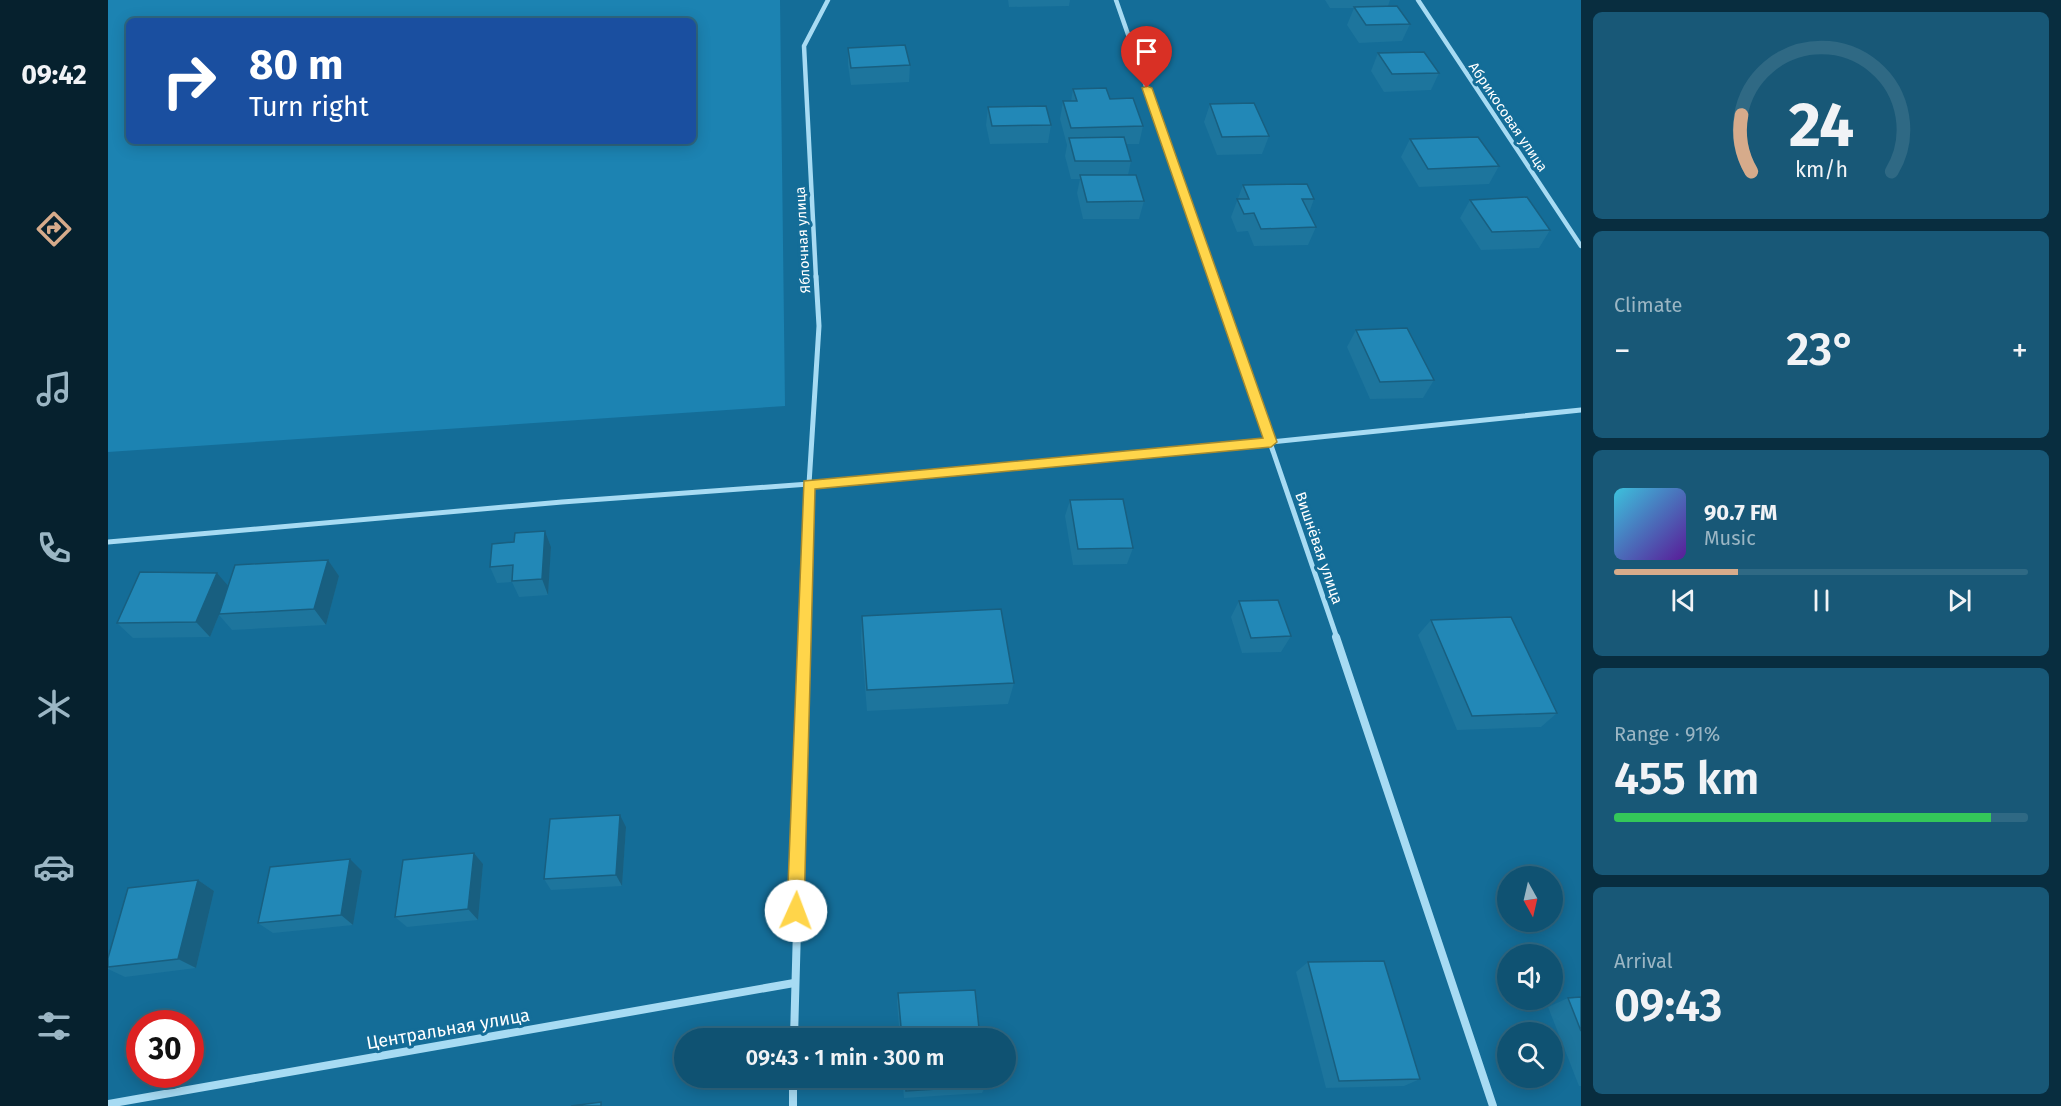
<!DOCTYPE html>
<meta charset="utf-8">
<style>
body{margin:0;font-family:"Fira Sans",sans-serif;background:#185877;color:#f1f3f6;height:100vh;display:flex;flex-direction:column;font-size:22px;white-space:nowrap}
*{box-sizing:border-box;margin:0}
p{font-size:20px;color:#9bb6c4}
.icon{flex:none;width:33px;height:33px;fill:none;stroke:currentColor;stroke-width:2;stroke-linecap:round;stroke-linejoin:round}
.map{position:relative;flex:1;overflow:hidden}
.drawer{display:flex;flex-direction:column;gap:12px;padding:12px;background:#082d3f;width:480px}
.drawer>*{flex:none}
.guide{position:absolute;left:18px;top:18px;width:570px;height:126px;border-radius:9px;box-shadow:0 3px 15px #0003,0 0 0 2px #2f6984;background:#1a4fa0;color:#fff;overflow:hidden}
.needle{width:39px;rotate:172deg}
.fabs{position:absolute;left:1389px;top:866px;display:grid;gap:12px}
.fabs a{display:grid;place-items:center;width:66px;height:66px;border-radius:50%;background:#0f5272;box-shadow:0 3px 15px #0003,0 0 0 2px #2f6984;font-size:30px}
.speed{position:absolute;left:18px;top:1010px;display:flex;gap:12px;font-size:30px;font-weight:700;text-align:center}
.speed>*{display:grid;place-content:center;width:78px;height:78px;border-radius:50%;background:#0f5272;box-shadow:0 3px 15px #0003,0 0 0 2px #2f6984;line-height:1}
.speed .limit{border:9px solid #d22;background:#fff;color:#111}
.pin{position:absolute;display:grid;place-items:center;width:51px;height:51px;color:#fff;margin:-62px -26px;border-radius:50% 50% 50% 0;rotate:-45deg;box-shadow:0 0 6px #0007}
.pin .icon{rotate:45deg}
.me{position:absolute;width:66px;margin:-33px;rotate:2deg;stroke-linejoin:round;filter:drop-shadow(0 0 4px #0008)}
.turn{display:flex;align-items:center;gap:21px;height:126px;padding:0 24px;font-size:27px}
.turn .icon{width:78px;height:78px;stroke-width:2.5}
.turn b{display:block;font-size:42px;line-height:51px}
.big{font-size:45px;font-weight:600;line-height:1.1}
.drawer .card{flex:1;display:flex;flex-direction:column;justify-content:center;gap:9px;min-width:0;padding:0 21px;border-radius:9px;background:#185877}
.drawer .dial{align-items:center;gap:0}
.dial svg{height:156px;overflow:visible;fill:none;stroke:#2f6984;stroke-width:7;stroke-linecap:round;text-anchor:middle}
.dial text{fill:#f1f3f6;stroke:none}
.song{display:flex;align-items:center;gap:18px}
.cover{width:72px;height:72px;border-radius:9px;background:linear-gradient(135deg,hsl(190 70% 55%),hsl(270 70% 35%))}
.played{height:6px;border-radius:3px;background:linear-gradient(90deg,#d6ab8b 30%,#2f6984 30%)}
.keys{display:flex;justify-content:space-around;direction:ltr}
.heat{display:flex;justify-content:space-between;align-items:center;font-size:33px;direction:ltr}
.charge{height:9px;border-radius:4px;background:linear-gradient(90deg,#34c759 91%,#2f6984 0)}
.trip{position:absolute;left:566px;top:1028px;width:342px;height:60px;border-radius:30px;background:#0f5272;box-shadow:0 3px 15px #0003,0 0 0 2px #2f6984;font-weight:600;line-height:60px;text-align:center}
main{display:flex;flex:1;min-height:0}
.menu{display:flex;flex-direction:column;width:108px;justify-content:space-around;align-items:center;background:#06212e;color:#9bb6c4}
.menu .icon{width:42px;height:42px}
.menu .on{color:#d6ab8b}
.menu b{font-size:27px;color:#f1f3f6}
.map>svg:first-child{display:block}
.green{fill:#1c83b2;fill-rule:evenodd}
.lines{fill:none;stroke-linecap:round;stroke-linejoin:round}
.street-far2{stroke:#a7dbf3;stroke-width:4.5}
.street-far1{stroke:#a7dbf3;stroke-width:5}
.street{stroke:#a7dbf3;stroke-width:8}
.wall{fill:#1d759d}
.shaded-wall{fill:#185f80}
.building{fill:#2288b7;stroke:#185f80;stroke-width:1.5}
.route{fill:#ffd54a;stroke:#a68a30;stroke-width:1.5}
.labels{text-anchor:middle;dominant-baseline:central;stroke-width:6;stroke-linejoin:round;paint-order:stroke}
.far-street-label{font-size:14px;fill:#fff;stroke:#146d98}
.street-label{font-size:15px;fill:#fff;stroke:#146d98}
.near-street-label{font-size:18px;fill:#fff;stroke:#146d98}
</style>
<main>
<nav class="menu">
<b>09:42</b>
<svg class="icon on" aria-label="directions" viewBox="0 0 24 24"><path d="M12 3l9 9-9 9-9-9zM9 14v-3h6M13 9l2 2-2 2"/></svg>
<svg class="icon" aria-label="music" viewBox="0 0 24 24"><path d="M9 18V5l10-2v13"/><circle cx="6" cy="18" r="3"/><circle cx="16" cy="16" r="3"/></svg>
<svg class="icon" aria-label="phone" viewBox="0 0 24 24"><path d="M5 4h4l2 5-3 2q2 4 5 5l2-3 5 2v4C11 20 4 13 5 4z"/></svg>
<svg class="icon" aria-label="climate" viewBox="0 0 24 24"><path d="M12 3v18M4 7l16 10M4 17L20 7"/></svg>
<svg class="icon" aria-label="car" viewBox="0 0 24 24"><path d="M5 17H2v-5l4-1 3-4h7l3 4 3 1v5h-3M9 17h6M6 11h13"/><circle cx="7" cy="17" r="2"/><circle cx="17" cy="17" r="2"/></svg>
<svg class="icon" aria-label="filters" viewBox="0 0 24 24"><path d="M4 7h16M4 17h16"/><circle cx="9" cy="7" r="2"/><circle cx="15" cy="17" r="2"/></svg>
</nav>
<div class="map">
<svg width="1473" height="1106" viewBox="0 0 1473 1106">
<rect width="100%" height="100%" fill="#146d98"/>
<!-- green -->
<path class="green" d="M0,0h672l5,406 -677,46zM21,21h564v120h-564z"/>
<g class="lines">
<!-- street-far2 -->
<g class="street-far2">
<polyline points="1008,0 1105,278"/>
<polyline points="1310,0 1473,246"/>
<polyline points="708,278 696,46 720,0"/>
</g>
<!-- street-far1 -->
<g class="street-far1">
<polyline points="1105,276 1229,638"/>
<polyline points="0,542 454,502 701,484 1163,442 1473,410"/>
<polyline points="697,638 701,484 711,326 708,276"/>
</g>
<!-- street -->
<g class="street">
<polyline points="1228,637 1385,1106"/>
<polyline points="686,1038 697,637"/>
<polyline points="685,1077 685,1106"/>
<polyline points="0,1104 686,983"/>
</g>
</g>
<!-- wall -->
<g class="wall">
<polygon points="900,0 962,0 961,6 901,7"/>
<polygon points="1217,0 1282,0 1280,6 1302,24 1294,41 1251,43 1239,25 1246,8 1222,8"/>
<polygon points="740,48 802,65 801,82 743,85 740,65"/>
<polygon points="1270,53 1331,73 1323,90 1276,92 1263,71"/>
<polygon points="965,89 1035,126 1031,144 1018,144 1023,161 1020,175 1036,201 1031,219 975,219 969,193 972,179 963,179 957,156 959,145 952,119 955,101 963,101"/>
<polygon points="1102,104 1161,136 1154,154 1109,155 1096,122"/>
<polygon points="880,107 943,125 940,143 882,144 878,125"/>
<polygon points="1302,139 1391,166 1381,184 1311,187 1293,157"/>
<polygon points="1135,185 1206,199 1201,213 1208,227 1200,245 1146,246 1140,231 1129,232 1123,217"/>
<polygon points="1362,200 1442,230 1431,248 1373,250 1352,218"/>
<polygon points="1248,330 1326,380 1315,398 1262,399 1239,347"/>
<polygon points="962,500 1025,548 1019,564 965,565 957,516"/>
<polygon points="437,531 443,547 440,595 411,597 404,582 389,583 382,567 406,542"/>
<polygon points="220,560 231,576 218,625 124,630 111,615 102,637 25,638 9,623 120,586"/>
<polygon points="1131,601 1183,636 1173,652 1134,653 1123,617"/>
<polygon points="754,616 906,683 900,704 759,711 753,638"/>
<polygon points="1323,620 1449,713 1433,727 1349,730 1310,635"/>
<polygon points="518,827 514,886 443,890 436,879"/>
<polygon points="366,853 375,864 370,920 299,927 287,917"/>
<polygon points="254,871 245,925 165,933 150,923"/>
<polygon points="90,880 106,891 88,968 17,977 0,969 0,958"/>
<polygon points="1200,962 1312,1079 1296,1086 1218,1088 1188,972"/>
<polygon points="790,993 872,1038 792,1038 789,1002"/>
<polygon points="1473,997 1473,1086 1471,1086 1440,1007 1460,998"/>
<polygon points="794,1077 877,1077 878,1086 874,1093 796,1098"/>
</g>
<!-- shaded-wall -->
<g class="shaded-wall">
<polygon points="437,531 443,547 440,595 434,579"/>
<polygon points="220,560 231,576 218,625 206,609"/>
<polygon points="109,573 122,588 102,637 88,622"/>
<polygon points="512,815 518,827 514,886 508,875"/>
<polygon points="366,853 375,864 370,920 360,909"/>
<polygon points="242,859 254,871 245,925 233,915"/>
<polygon points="90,880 106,891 88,968 70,959"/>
</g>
<!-- building -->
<g class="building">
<polygon points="1289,6 1302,24 1258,25 1246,7"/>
<polygon points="797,45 802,65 743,68 740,48"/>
<polygon points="1316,52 1331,73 1284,74 1270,53"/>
<polygon points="998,88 1002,99 1025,98 1035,126 963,128 955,101 969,101 965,89"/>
<polygon points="1146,103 1161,136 1114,137 1102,104"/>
<polygon points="938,106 943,125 884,126 880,107"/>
<polygon points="1016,137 1023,161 967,161 961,138"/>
<polygon points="1370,137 1391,166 1320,169 1302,139"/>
<polygon points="972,175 1028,175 1036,201 979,202"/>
<polygon points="1199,184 1206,199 1194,199 1208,227 1153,229 1146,213 1136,214 1129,199 1141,199 1135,185"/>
<polygon points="1419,197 1442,230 1384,232 1362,200"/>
<polygon points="1299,328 1326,380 1272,382 1248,330"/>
<polygon points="1015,499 1025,548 970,549 962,500"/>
<polygon points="437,531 434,579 404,581 405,565 382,567 384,544 406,542 407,533"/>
<polygon points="220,560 206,609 111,614 127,565"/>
<polygon points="32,572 109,573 88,622 9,623"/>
<polygon points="1170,600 1183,636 1143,638 1131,601"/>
<polygon points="893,609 906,683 759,690 754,616"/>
<polygon points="1403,617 1449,713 1364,716 1323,620"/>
<polygon points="512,815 508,875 436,879 442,819"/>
<polygon points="366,853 360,909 287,917 295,860"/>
<polygon points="242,859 233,915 150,923 162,867"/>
<polygon points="90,880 70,959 0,967 0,958 20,888"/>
<polygon points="1276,961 1312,1079 1231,1081 1200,962"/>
<polygon points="867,990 872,1038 794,1038 790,993"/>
<polygon points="1473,997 1473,1031 1460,998"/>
<polygon points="797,1077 877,1077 878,1086 798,1091"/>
<polygon points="493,1102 493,1106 463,1106"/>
</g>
<!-- route -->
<polygon class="route" points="1039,86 1044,88 1169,442 1163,447 707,489 696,911 694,917 688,920 682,917 679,911 696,481 1155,438 1034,88"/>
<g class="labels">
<!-- far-street labels -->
<g class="far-street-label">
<text transform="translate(1400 117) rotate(56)">Абрикосовая улица</text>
<text transform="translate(695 240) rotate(-93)">Яблочная улица</text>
</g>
<!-- street labels -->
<g class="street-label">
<text transform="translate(1211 548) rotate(71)">Вишнёвая улица</text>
</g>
<!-- near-street labels -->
<g class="near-street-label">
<text transform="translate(340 1029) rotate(-10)">Центральная улица</text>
</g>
</g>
</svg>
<div class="fabs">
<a><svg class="needle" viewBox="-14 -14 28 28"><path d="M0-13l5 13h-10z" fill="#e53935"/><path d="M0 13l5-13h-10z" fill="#9bb6c4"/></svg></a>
<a><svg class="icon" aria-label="sound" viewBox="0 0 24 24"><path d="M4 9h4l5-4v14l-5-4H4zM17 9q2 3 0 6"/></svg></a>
<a><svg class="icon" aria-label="search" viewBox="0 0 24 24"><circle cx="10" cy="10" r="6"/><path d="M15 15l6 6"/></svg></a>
</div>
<div class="speed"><div class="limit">30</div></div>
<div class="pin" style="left:1039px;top:88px;background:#d93025"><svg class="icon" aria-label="arrive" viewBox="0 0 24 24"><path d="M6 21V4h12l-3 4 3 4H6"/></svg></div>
<svg class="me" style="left:688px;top:911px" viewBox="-20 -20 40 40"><circle r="19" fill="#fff"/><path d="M0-13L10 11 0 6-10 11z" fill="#ffd54a"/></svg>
<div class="trip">09:43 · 1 min · 300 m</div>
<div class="guide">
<div class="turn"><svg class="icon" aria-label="right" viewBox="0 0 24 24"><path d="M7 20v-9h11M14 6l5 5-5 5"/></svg><div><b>80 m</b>Turn right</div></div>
</div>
</div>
<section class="drawer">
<div class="card dial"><svg viewBox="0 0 100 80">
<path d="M14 69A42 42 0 1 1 86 69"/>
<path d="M14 69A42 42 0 0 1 9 40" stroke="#d6ab8b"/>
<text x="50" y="56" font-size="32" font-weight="700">24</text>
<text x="50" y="72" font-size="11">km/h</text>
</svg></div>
<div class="card"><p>Climate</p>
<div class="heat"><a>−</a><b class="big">23°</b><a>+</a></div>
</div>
<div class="card">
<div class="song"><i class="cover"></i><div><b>90.7 FM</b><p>Music</p></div></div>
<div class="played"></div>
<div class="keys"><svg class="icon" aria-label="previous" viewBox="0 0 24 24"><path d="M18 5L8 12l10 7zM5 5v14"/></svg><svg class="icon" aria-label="pause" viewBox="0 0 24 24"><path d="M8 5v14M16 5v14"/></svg><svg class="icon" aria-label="next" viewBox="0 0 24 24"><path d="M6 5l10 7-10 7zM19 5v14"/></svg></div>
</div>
<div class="card"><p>Range · 91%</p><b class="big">455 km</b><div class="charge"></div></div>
<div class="card"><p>Arrival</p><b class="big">09:43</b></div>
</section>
</main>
